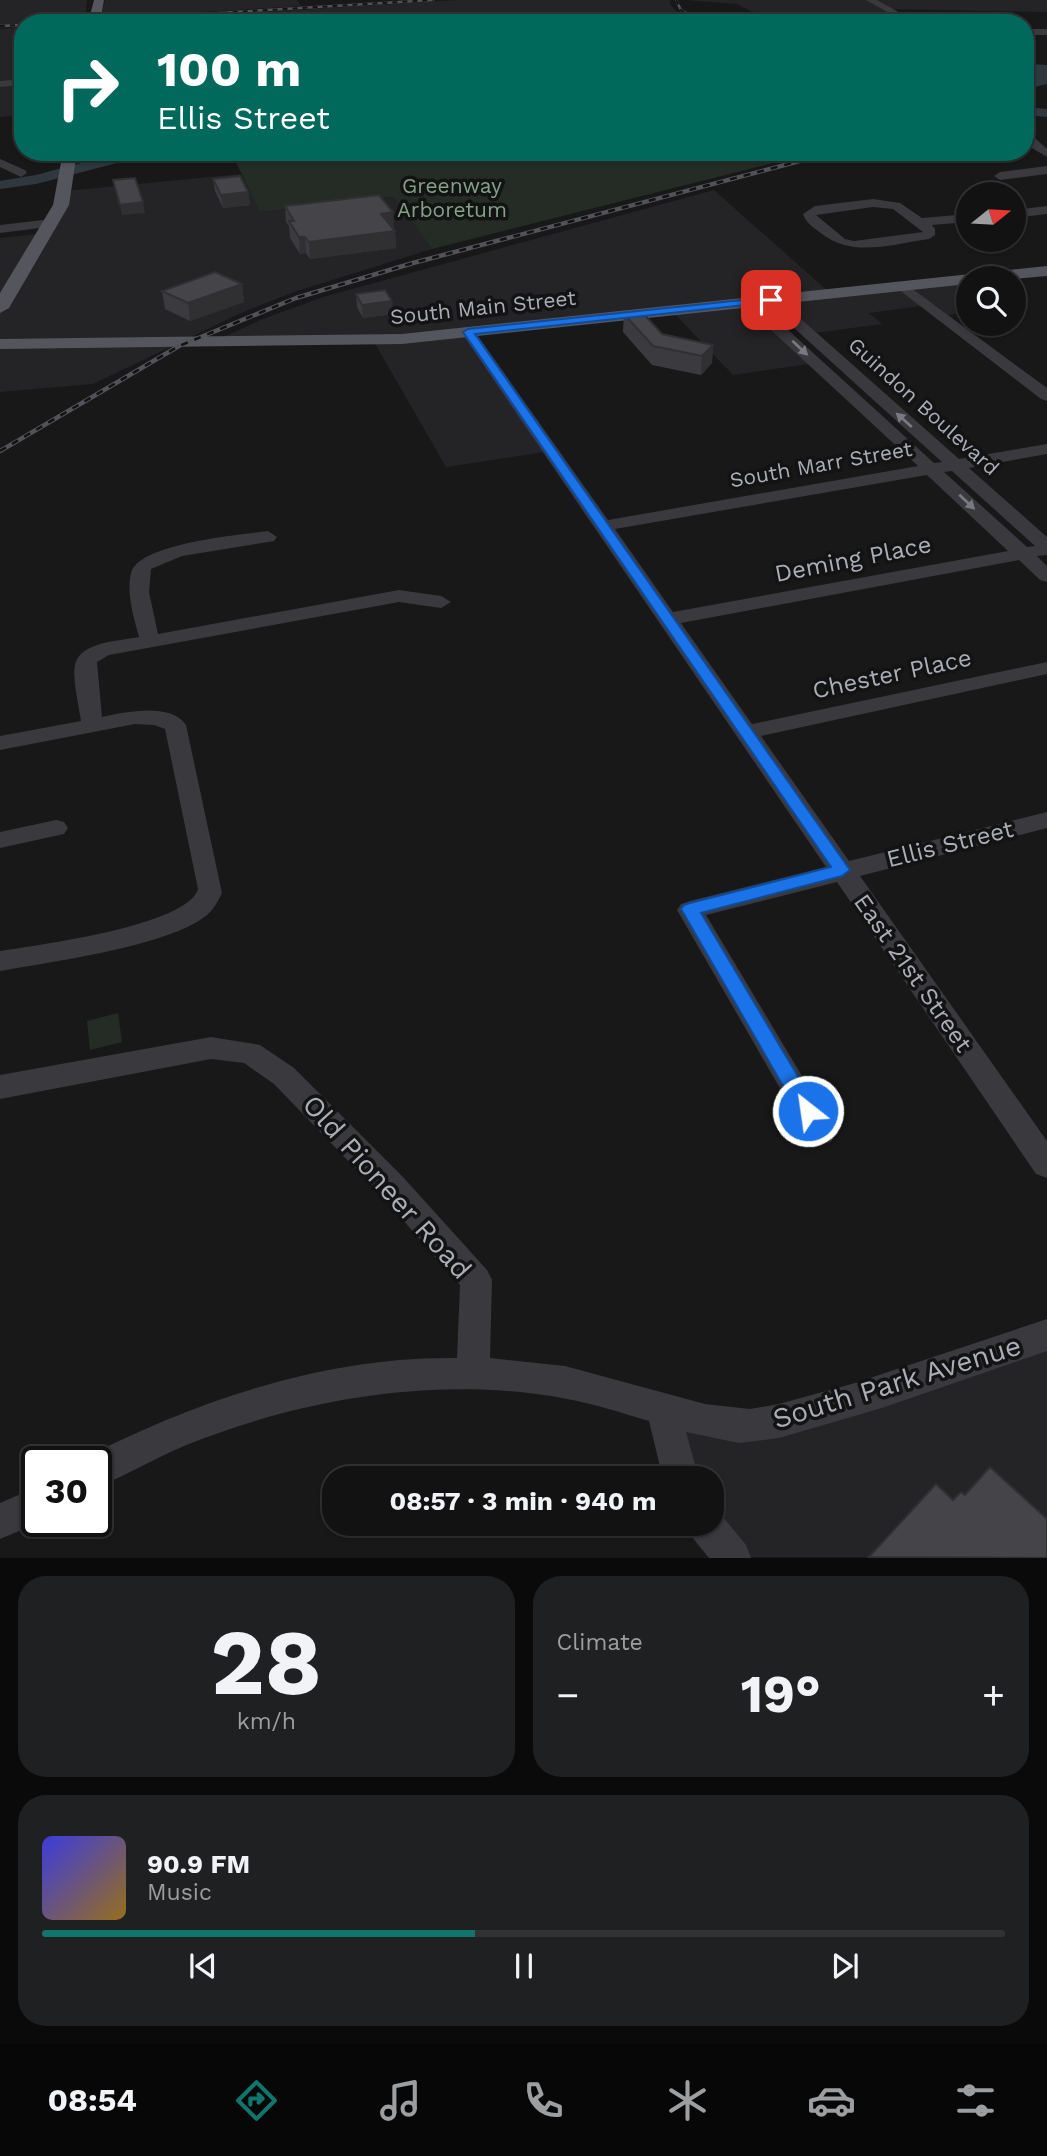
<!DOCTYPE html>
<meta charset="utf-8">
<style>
body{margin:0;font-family:"Work Sans",sans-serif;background:#1f2021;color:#f1f3f6;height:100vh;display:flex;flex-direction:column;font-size:26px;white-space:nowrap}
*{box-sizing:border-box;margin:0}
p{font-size:23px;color:#9c9ea0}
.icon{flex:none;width:38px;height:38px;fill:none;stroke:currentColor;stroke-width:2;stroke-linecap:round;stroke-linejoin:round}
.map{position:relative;height:1558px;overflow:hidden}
.side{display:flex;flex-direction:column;gap:18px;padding:18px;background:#0a0a0a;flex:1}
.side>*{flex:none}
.hud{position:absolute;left:14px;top:14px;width:1020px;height:147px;border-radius:28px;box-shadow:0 2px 5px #0004,0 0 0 2px #313233;background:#00695c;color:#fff;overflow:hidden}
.needle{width:46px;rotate:72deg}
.buttons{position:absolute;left:956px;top:182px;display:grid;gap:14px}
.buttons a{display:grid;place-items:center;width:70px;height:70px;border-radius:50%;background:#121213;box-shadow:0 2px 5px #0004,0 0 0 2px #313233;font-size:35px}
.speed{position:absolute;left:21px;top:1446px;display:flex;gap:14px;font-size:35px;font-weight:700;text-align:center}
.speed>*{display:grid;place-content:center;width:91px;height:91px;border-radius:50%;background:#121213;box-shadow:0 2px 5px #0004,0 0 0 2px #313233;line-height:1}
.speed .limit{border:4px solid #111;border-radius:10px;background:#fff;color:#111}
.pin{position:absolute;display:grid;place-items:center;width:60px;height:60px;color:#fff;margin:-30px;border-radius:14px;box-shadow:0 4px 10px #0006}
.me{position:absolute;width:77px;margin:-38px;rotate:330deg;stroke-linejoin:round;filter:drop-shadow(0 0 5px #0008)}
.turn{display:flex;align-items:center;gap:24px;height:147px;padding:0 28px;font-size:32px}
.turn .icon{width:91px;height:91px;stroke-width:2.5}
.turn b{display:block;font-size:49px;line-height:60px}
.big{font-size:52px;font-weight:700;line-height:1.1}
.side .widget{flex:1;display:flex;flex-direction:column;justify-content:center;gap:10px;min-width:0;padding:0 24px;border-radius:28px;background:#1f2021}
.side .dial{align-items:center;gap:0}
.dial b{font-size:91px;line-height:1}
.song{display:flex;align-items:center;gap:21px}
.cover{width:84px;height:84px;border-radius:10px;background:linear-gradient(135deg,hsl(240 70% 55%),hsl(40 70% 35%))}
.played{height:7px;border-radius:4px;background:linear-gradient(90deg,#0f766e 45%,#313233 45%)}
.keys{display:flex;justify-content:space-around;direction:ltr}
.heat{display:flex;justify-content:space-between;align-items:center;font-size:38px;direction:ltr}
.side .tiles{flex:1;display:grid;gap:18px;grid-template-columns:1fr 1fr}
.widget:last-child{grid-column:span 2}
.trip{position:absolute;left:322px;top:1466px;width:402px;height:70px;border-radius:28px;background:#121213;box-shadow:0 2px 5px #0004,0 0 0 2px #313233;font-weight:700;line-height:70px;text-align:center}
.menu{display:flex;height:112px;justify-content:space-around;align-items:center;background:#070708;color:#9c9ea0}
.menu .icon{width:49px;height:49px}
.menu .active{color:#0f766e}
.menu b{font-size:32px;color:#f1f3f6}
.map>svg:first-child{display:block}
.built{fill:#242426}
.green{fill:#242c25}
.water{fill:#30383f}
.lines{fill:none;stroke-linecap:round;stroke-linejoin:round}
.river{fill:#30383f;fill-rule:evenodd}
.minor{fill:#39393e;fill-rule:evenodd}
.major{fill:#55565d;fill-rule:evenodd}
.rail-far1-casing{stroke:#525359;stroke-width:2.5}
.rail-casing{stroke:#525359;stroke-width:4.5}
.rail-far1{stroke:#131314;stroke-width:2;stroke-dasharray:5;stroke-linecap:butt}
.rail{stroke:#131314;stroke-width:2.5;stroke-dasharray:7;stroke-linecap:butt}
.wall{fill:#3b3b3f}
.shaded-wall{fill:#303033}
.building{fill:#454549;stroke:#303033;stroke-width:2}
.oneway{fill:#787981}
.route{fill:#1a73e8;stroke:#114b97;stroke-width:2}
.labels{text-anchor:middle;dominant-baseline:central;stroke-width:7;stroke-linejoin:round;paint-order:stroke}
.far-park-label{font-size:21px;fill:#83a286;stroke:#131314}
.far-street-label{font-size:21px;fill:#abaeb8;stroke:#131314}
.street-label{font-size:24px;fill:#abaeb8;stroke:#131314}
.near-street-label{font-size:28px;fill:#abaeb8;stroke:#131314}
</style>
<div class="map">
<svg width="1047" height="1558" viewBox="0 0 1047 1558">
<rect width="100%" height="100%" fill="#181819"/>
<!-- built -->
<g class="built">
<polygon points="0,0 87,0 85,20 0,26"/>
<polygon points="105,0 297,0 301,6 101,18"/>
<polygon points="456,0 670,0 670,4 675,10 697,23 94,23"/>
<polygon points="685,0 1047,0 1047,12 889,9 914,23 773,23 737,4"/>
<polygon points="23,27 23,115 0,117 0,29"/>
<polygon points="241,174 261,212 395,197 432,249 294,292 241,313 93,384 0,392 0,238 46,233 65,191"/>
<polygon points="714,190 830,293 959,280 968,286 968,312 942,316 921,306 869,313 882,324 808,334 771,300 751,302 816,363 733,375 671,310 469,332 551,451 446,467 373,340 214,341 263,319 323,297"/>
<polygon points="1047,1333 1047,1557 733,1557 712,1524 712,1479 691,1479 664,1408 751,1425"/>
</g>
<!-- green -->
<g class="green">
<polygon points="231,152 817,152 432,249 394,197 260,212"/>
<polygon points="118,1013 122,1042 90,1050 87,1021"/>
</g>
<!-- water -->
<polygon class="water" points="1026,64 1047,65 1047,84 1026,89"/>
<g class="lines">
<!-- river -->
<g class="river">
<polygon points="1026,107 1047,109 1047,117 1026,115"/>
<polygon points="122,152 150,152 148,155 36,184 0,189 0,181 36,175"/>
<path d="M253,152h95l-7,4c-21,1 -72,9 -88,-4z"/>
<path d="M513,152h97c-14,12 -83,11 -97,0z"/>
<polygon points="707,152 726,152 719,156"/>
</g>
<!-- minor -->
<g class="minor">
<polygon points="866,0 877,0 918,23 907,23"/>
<rect x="1026" y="29" width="21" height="6"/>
<polygon points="23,79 23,85 0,87 0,81"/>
<polygon points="1026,137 1036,139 1047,149 1047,157 1027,145"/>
<polygon points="0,159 25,170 27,173 21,177 0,167"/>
<polygon points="1047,166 1047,174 1000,180 994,176 1000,172"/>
<path d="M873,199l27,4 22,15 46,-4v8l-36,3 3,4v6l-6,4c-38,5 -75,19 -107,-5 -8,-6 -16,-11 -19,-20l12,-8zM873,207l20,2 30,23 -69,9 -9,-2 -29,-24z"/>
<polygon points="1047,206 1047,214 1013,218 1013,210"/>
<polygon points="52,219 56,220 56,226 0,233 0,225"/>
<polygon points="903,282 1047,388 1047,401 1041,399 898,289 898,283"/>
<path d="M749,298l5,1 180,164 8,-1 -169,-153v-6h10l176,156 88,-15v10l-78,14 78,69v18l-10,1 10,10v16l-7,-2 -21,-20 -338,63 71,101 295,-62v12l-286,62 88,125 198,-49v16l-187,48 187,265v37l-11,-4 -199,-292 -131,33 130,218 -5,9 -10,3 -10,-3 -134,-232 4,-6 9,-3 136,-34 -365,-535 7,-4 5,1 135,191 310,-54 -174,-161 -2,-3zM952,471l83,75 -8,1 -83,-75zM927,475l81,76 -335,61 -58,-83z"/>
<path d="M268,531l9,6 -3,4 -92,15 -31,13 -2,23 9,42 241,-44 42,6 10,6 -10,6 -42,-6 -290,53 -12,7 5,55c22,-5 69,-15 84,8l36,168c-4,8 -8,16 -15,22 -37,31 -157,47 -207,56v-20c37,-6 187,-25 198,-62l-33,-160 -11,-4 -19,-1 -135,26v-14l81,-15c-2,-14 -9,-44 -6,-56 5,-24 46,-24 64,-28 -5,-19 -13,-44 -8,-64 8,-30 109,-38 137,-42z"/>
<polygon points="56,820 64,822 68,828 64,834 0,848 0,832"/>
<path d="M211,1037l49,8 34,23 109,109 84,93 5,10 -2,78 75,8 140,38 45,5 29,-5 76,-21 192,-64v32l-165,57 -103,30 -40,5 -53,-11 13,47h-36l-14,-58c-27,-8 -54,-17 -82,-22 -119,-23 -252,-3 -365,40 -37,13 -70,34 -106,49v-27h-14l2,-3c114,-58 243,-102 373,-100l3,-73 -79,-90 -107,-111 -30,-21 -33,-4 -211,40v-24z"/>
<polygon points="37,1487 37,1521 43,1521 0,1539 0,1503"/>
<polygon points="712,1509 718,1511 746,1545 751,1558 709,1558 692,1537 687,1524 712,1524"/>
</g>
<!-- major -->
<g class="major">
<polygon points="94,0 104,0 100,23 88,23"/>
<polygon points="63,152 77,152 69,205 9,308 0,313 0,293 53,205"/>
<polygon points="1047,266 1047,276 1013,279 968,278 968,284 402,344 0,349 0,339 402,334"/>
</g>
<!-- rail-far1 casing -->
<g class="rail-far1-casing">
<g id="rail-far1">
<polyline points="676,0 681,10 704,23"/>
<polyline points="53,23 433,0"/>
<polyline points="0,26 23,25"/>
</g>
</g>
<!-- rail casing -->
<g class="rail-casing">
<polyline id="rail" points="0,451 179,346 296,298 413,263 834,152"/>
</g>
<!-- rail-far1 -->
<use href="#rail-far1" class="rail-far1"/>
<!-- rail -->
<use href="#rail" class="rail"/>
</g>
<!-- wall -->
<g class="wall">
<polygon points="213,179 248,192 250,205 223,208 215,191"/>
<polygon points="285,206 394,228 393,229 395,231 396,248 310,259 306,253 300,254 290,238 289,226 286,222"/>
<polygon points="242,284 244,302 190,321 165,309 162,291"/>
<polygon points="356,294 392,301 393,314 363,318 357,307"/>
<polygon points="624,314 662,334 713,345 712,363 701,375 652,365 623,332"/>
</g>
<!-- shaded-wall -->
<g class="shaded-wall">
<polygon points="248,192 250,205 223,208 221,195"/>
<polygon points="143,202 145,213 122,215 120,205"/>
<polygon points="393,212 394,228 382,230 381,214"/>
<polygon points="395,231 396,248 310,259 309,242"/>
<polygon points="299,237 305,237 306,253 300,254"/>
<polygon points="242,284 244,302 190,321 188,303"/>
<polygon points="392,301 393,314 363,318 362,305"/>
<polygon points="713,345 712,363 701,375 702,356"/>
</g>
<!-- building -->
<g class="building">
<polygon points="240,176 248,192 221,195 213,179"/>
<polygon points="135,178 143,202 120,205 113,180"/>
<polygon points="379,195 393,212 381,214 395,231 309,242 305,237 299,237 289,221 294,221 285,206"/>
<polygon points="215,272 242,284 188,303 162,291"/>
<polygon points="385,290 392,301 362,305 356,294"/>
<polygon points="642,312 662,334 713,345 702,356 653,346 624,314"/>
<polygon points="990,1467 1047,1519 1047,1558 869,1557 936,1484 953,1500 961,1492 965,1495"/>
</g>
<!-- one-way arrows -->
<defs><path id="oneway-solid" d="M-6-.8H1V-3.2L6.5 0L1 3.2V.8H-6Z" transform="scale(1.75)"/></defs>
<g class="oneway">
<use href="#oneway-solid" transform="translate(800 348) rotate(43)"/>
<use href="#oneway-solid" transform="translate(904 420) rotate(-138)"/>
<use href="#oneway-solid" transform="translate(967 502) rotate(43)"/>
</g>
<!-- route -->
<polygon class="route" points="771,297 776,300 774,302 475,334 850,870 842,876 701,913 815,1105 818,1111 815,1117 808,1119 801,1117 681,909 684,905 690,903 831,867 463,332 468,329"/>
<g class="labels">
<!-- far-park labels -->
<g class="far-park-label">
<text x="452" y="185">Greenway<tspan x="452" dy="24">Arboretum</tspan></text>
</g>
<!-- far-street labels -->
<g class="far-street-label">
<text transform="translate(483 307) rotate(-6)">South Main Street</text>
<text transform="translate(924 406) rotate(42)">Guindon Boulevard</text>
<text transform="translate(821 464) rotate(-10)">South Marr Street</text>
</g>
<!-- street labels -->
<g class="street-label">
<text transform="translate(853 559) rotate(-11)">Deming Place</text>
<text transform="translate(892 674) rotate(-12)">Chester Place</text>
<text transform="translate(950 844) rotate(-14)">Ellis Street</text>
<text transform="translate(913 973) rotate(55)">East 21st Street</text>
</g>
<!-- near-street labels -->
<g class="near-street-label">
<text transform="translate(387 1187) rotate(48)">Old Pioneer Road</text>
<text transform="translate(897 1382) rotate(-17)">South Park Avenue</text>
</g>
</g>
</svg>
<div class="buttons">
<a><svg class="needle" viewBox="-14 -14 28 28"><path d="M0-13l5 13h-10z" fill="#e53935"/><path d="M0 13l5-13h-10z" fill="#9c9ea0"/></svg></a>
<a><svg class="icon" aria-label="search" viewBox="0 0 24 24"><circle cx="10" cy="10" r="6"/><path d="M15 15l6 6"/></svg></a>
</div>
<div class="speed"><div class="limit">30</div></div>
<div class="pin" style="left:771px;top:300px;background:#d93025"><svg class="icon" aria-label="arrive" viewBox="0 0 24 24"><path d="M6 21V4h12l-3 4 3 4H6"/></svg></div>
<svg class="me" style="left:808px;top:1111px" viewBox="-20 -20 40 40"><circle r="17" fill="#1a73e8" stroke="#fff" stroke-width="3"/><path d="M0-11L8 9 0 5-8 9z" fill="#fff"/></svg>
<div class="trip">08:57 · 3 min · 940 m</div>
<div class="hud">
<div class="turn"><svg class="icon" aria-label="right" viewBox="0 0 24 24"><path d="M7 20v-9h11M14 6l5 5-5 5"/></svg><div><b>100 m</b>Ellis Street</div></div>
</div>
</div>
<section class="side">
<div class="tiles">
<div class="widget dial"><b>28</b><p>km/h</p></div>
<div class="widget"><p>Climate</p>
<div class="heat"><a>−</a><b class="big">19°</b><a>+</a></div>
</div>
<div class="widget">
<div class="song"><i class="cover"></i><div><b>90.9 FM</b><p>Music</p></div></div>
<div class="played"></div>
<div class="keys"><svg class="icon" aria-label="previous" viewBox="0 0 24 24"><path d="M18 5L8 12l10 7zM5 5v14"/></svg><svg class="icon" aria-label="pause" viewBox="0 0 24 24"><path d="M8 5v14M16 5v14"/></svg><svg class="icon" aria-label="next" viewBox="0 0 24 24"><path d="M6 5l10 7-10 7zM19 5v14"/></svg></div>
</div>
</div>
</section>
<nav class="menu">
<b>08:54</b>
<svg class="icon active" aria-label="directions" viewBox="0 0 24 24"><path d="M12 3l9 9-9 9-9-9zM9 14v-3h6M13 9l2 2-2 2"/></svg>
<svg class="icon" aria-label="music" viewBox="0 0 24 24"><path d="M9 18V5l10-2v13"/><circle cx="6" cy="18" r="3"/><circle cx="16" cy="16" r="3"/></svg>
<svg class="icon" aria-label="phone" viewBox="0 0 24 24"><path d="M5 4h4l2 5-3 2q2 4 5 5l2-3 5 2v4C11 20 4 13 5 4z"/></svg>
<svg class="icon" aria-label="climate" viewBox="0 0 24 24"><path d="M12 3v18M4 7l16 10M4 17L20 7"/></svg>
<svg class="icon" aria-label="car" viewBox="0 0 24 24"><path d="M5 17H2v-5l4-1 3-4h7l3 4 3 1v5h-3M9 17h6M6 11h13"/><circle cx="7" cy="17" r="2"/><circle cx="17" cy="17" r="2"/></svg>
<svg class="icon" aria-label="filters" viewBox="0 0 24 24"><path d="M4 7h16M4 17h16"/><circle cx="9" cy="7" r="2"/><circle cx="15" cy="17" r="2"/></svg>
</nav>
